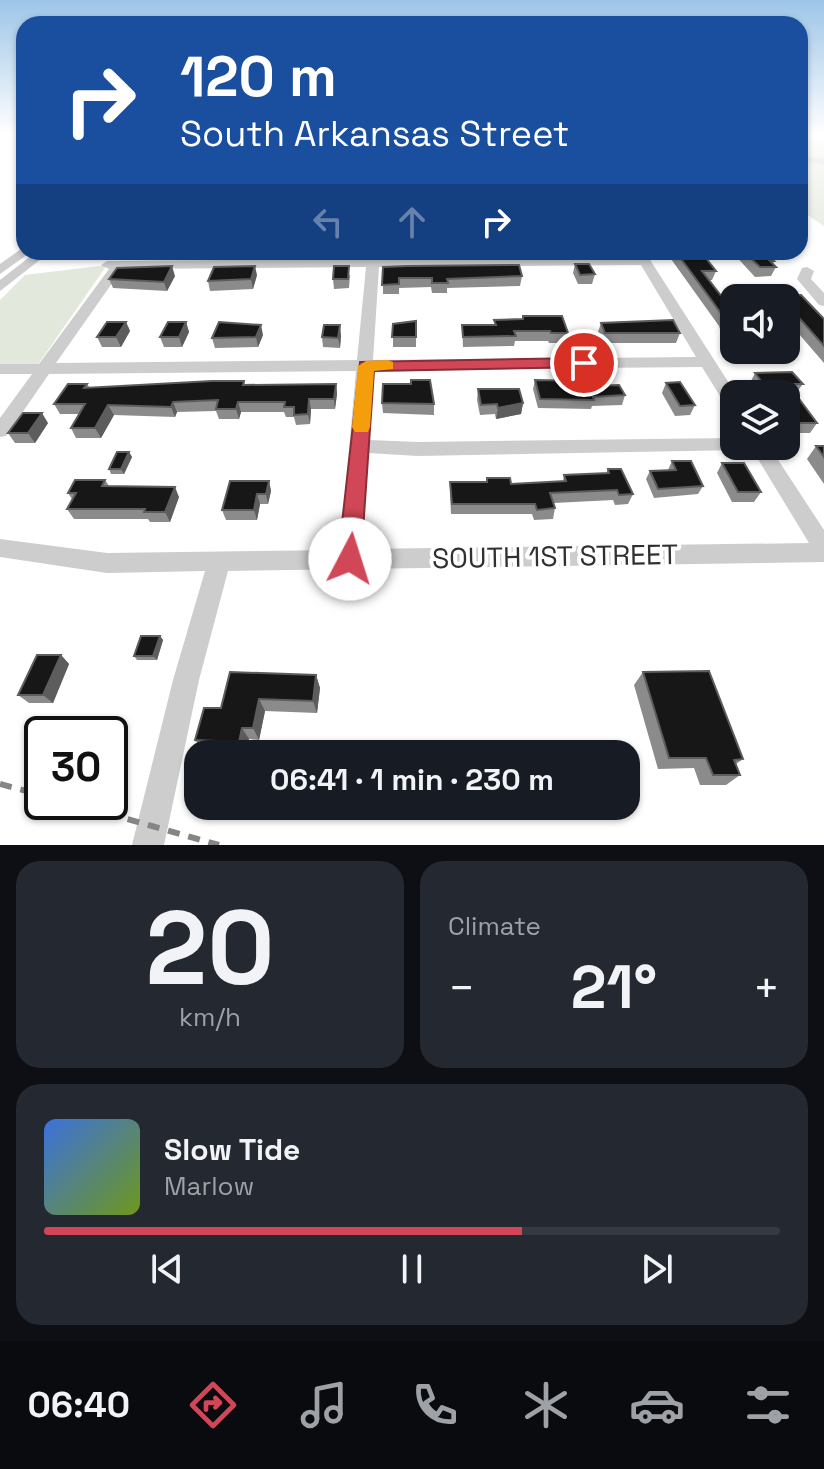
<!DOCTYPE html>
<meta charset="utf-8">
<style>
body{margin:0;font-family:"Space Grotesk",sans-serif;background:#242831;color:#f1f3f6;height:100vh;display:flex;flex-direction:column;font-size:30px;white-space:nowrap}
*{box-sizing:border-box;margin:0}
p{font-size:26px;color:#9ea1a6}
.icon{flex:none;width:44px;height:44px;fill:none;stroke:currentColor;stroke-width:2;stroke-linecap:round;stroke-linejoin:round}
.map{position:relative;height:845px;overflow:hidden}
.sheet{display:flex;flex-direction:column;gap:16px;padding:16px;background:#0d0f14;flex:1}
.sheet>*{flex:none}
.guide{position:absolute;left:16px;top:16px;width:792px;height:244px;border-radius:24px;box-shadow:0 2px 6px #0004;background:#1a4fa0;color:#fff;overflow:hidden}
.fabs{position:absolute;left:720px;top:284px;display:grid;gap:16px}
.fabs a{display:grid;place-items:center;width:80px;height:80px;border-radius:16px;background:#171b24;box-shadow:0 2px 6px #0004;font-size:40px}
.speed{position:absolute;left:24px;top:716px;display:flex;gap:16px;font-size:40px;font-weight:700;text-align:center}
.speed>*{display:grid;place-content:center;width:104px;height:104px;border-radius:50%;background:#171b24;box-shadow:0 2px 6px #0004;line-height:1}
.speed .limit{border:4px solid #111;border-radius:12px;background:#fff;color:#111}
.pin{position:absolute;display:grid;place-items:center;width:68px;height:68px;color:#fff;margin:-34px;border:4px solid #fff;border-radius:50%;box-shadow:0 2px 8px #0007}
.me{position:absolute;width:88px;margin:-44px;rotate:5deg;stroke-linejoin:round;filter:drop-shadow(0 0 6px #0008)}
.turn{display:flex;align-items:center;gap:28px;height:168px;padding:0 32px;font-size:36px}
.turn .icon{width:104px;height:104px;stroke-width:2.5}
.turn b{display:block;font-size:56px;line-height:68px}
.lanes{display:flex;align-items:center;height:76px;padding:0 32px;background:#0003;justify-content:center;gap:40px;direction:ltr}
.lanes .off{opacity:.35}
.big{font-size:60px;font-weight:700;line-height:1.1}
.sheet .tile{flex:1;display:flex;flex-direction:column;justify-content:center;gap:12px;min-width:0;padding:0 28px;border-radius:24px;background:#242831}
.sheet .dial{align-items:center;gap:0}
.dial b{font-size:104px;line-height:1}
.song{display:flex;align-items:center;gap:24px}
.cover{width:96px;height:96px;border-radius:12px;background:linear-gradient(135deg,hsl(220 70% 55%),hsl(80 70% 35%))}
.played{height:8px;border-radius:4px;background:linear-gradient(90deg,#d14757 65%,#363941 65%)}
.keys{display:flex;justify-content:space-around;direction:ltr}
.heat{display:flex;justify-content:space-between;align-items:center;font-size:44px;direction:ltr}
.sheet .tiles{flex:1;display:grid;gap:16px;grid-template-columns:1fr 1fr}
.tile:last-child{grid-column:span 2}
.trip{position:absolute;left:184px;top:740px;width:456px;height:80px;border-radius:24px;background:#171b24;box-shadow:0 2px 6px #0004;font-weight:700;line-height:80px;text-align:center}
.menu{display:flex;height:128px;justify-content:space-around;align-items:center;background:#090b0e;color:#9ea1a6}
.menu .icon{width:56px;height:56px}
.menu .on{color:#d14757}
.menu b{font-size:36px;color:#f1f3f6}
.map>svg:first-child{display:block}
.green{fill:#e3e8dc}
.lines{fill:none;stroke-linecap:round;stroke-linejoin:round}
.minor{fill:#cdcdcd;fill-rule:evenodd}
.rail{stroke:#858585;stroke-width:6;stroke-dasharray:12 9;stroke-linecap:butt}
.wall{fill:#8b8b8b}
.shaded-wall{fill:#5d5d5d}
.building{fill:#171717;stroke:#5d5d5d;stroke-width:2}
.route{fill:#d14757;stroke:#882e39;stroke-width:2}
.slow{fill:#f59e0b}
.labels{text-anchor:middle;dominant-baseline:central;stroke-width:8;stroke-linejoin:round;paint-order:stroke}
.near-street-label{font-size:28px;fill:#303030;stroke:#fff}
</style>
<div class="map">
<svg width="824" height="845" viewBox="0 0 824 845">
<rect width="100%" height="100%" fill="#fff"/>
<!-- green -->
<g class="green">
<polygon points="800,134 824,134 824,226 800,210"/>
<polygon points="107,265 37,366 0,367 0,300 25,275"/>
</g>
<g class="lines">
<!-- minor -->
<g class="minor">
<polygon points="800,154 824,159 824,165 800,160"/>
<polygon points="24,247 24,252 28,254 0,274 0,264"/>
<polygon points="36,252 50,252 0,291 0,280"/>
<path d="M633,252h12l91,142 -2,17 -6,-2 -26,-42 -329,3 -4,70 49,2 316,-4v8h9l-2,4 -323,6 -50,-3 -6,96 447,-6 -59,-97h19l55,84v32l-596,9 -29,109 -35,165h-32l41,-165 32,-109 -98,2 -107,-16v-18l107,14 233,-3 16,-179 -307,3 -43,62 -6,1v-19l32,-44h-32v-10h39l70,-95 -8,-4 6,-4 529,-4zM641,265l55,92 -323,3 6,-93zM366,267l-9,93 -301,3 66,-94z"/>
<polygon points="807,267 814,271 811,279 824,293 824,306 819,305 797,279 802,268"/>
</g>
<!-- rail -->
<g class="rail">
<polyline points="0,784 42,795"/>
<polyline points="67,802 219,845"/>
</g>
</g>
<!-- wall -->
<g class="wall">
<polygon points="666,252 701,252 716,271 712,280 710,280 722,297 734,304 734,345 725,344 719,326"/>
<polygon points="732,252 769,252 768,255 774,261 773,264 776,267 771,276 755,277"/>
<polygon points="575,264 595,274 592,284 578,284 573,273"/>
<polygon points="383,267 522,276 520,286 447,288 447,293 432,293 431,287 399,288 399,294 383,294"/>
<polygon points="257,275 253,289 210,291 208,281"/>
<polygon points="350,275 349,288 334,289 333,279"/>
<polygon points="175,276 167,291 113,288 109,279"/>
<polygon points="801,295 824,319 824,363 786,319 786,298 779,298 780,296"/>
<polygon points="523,316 568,333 565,343 549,343 548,341 515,341 514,346 463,347 462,325 494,325 494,320 522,319"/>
<polygon points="416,321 416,347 393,347 393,324"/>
<polygon points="126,322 130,331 121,347 102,347 97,337"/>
<polygon points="186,322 189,332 182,347 164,347 160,337"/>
<polygon points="601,323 680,333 676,343 602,343 598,332"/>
<polygon points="263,335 258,347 215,348 212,338"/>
<polygon points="341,335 340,348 323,347 322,337"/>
<polygon points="755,373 803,384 795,394 817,423 810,433 786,433 786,394 758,394 750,383"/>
<polygon points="535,380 589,386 625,395 622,405 592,406 591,409 538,408 533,389"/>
<polygon points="244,381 245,385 336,384 337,394 335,409 311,409 310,424 296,425 294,417 286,417 284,412 241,412 239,419 219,419 216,411 177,412 175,417 114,415 101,438 76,438 71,428 79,414 60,414 54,404 87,384 90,388"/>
<polygon points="666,383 695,405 690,415 675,416 662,393"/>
<polygon points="478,389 523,403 521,414 496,419 495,414 480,415 477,400"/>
<polygon points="382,403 434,404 434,415 383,413"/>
<polygon points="48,423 35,443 15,443 8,433"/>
<polygon points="816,446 824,446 824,484 807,459"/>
<polygon points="129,452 132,457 124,474 111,474 109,469"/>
<polygon points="672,461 703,486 698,494 654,498 646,479 650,471 668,470"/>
<polygon points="722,463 761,492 754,502 732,502 717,473"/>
<polygon points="608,469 633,494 628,504 615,505 613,500 554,503 555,508 553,519 534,520 532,514 451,514 450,493 450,482 486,482 487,478 511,484 563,481 564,475 606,473"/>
<polygon points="105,480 109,486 179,497 170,522 150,522 148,519 74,519 67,509 72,499 68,493"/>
<polygon points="269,481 271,491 268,504 260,504 257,520 226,520 222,510"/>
<polygon points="160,636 163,640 157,660 137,660 134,656"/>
<polygon points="61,655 69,664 53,703 29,703 18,695"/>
<polygon points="643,672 743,759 736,764 740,775 726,785 700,785 694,768 658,769 634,685"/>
<polygon points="316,675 320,688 317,713 265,711 259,740 249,739 246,753 203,751 195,740 221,708"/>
</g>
<!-- shaded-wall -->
<g class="shaded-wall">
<polygon points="172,266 175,276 167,291 164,282"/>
<polygon points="255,266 257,275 253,289 251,279"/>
<polygon points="126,322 130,331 121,347 116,337"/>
<polygon points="186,322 189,332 182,347 179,337"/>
<polygon points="261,325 263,335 258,347 256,337"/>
<polygon points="340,325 341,335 340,348 338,338"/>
<polygon points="336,384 337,394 335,409 334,399"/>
<polygon points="309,399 311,409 310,424 308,414"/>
<polygon points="173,402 177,412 175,417 171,407"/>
<polygon points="238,402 241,412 239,419 236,409"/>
<polygon points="523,403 521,414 496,419 498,408"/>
<polygon points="108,405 114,415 101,438 95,428"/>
<polygon points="42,413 48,423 35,443 28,433"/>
<polygon points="129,452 132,457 124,474 121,469"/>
<polygon points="269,481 271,491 268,504 266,494"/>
<polygon points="175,487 179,497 170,522 165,512"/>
<polygon points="257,494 260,504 257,520 254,510"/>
<polygon points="160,636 163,640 157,660 153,656"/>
<polygon points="61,655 69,664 53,703 43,695"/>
<polygon points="316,675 320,688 317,713 313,701"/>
<polygon points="259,699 265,711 259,740 253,728"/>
<polygon points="242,728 249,739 246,753 239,742"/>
</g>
<!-- building -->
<g class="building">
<polygon points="676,252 701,252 716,271 702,271 722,297 728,296 734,304 734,334 729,334 723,316"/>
<polygon points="744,252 764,252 774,261 770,261 776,267 760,267"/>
<polygon points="575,264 589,264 595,274 580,275"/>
<polygon points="519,265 522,276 447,279 448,283 432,283 432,278 399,278 399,284 382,285 383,267 407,266"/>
<polygon points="172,266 164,282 109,279 117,268"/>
<polygon points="255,266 251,279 208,281 214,267"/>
<polygon points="334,266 349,266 348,279 333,279"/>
<polygon points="801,295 824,319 824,346 786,303 786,298 782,298 780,296"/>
<polygon points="523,316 562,316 568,333 551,333 550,331 514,331 516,336 463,337 462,325 496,325 494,320 523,319"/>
<polygon points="673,320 680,333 605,333 601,323"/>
<polygon points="416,321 416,337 392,337 393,324"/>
<polygon points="107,322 126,322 116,337 97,337"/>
<polygon points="168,322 186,322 179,337 160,337"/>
<polygon points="219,322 261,325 256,337 212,338"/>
<polygon points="324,325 340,325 338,338 322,337"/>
<polygon points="792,372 803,384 788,384 817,423 793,423 786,414 786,394 771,394 755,373"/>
<polygon points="411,380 430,380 434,404 382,403 383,384 411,384"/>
<polygon points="535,380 587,381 589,386 619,385 625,395 593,397 594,400 540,399"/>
<polygon points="212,381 244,381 243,385 336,384 334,399 309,399 308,414 294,415 294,407 284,407 285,402 238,402 236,409 216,409 218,400 173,402 171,407 108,405 95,428 71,428 85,404 54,404 68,384 87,384 84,388"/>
<polygon points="680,382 695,405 680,406 666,383"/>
<polygon points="478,389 519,389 523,403 498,408 497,404 481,405"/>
<polygon points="23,413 42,413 28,433 8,433"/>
<polygon points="816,446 824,446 824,457"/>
<polygon points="117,452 129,452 121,469 109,469"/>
<polygon points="672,461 691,461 703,486 658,489 650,471 676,470"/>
<polygon points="722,463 744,463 761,492 738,492"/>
<polygon points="608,469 621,469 633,494 619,495 617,490 550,493 555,508 537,510 535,504 452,504 450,482 487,482 487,478 510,478 511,484 566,481 564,475 609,473"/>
<polygon points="75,480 105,480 102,486 175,487 165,512 144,512 145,509 67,509 76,493 68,493"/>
<polygon points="230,481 269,481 266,494 257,494 254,510 222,510"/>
<polygon points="141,636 160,636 153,656 134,656"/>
<polygon points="37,655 61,655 43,695 18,695"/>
<polygon points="709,671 743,759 734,760 740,775 713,775 706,758 669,758 643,672"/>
<polygon points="230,672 316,675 313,701 259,699 253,728 242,728 239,742 195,740 204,708 221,708"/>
</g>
<!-- sky -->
<linearGradient id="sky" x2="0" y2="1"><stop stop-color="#9dc5e8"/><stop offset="0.53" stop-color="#fff"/><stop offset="1" stop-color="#fff" stop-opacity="0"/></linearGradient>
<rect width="824" height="253" fill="url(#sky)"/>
<!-- route -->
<polygon class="route" points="584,358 592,363 590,367 374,371 361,559 358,566 350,569 342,566 338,559 360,362"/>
<!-- slow -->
<polygon class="slow" points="387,360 393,362 393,369 374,371 370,427 368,432 355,432 352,427 358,366 366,361"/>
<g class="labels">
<!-- near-street labels -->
<g class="near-street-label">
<text transform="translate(555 556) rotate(-1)">SOUTH 1ST STREET</text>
</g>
</g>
</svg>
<div class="fabs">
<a><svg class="icon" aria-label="sound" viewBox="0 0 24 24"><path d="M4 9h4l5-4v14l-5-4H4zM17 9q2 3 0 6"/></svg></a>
<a><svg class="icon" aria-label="layers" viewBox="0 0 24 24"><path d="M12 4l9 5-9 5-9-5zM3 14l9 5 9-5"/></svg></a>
</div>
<div class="speed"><div class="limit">30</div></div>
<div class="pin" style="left:584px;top:363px;background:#d93025"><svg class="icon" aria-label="arrive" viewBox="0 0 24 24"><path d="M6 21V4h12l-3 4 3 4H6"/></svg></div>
<svg class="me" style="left:350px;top:559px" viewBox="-20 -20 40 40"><circle r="19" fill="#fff"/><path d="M0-13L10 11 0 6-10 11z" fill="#d14757"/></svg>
<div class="trip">06:41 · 1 min · 230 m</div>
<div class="guide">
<div class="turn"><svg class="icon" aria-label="right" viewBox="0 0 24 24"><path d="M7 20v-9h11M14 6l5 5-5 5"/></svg><div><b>120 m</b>South Arkansas Street</div></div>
<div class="lanes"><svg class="icon off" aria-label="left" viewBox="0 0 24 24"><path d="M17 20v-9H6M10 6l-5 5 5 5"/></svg><svg class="icon off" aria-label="ahead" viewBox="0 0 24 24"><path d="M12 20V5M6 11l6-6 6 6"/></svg><svg class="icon" aria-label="right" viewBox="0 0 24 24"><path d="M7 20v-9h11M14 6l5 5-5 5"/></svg></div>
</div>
</div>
<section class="sheet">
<div class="tiles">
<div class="tile dial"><b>20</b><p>km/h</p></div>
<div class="tile"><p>Climate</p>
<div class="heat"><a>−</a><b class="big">21°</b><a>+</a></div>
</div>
<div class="tile">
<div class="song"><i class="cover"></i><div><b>Slow Tide</b><p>Marlow</p></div></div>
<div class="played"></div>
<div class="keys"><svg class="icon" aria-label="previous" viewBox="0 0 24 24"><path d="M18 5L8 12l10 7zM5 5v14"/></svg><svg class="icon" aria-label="pause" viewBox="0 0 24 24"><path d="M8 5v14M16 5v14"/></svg><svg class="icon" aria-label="next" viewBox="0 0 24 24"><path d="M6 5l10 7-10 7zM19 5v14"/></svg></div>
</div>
</div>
</section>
<nav class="menu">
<b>06:40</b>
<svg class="icon on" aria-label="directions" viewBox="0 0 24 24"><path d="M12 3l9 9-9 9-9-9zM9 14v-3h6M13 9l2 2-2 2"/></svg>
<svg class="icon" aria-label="music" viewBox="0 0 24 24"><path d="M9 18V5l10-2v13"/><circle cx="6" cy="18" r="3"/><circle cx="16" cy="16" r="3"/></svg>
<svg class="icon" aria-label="phone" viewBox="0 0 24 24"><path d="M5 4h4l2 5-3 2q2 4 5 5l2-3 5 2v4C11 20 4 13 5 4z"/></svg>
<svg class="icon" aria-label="climate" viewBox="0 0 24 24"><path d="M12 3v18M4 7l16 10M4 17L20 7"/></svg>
<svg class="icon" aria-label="car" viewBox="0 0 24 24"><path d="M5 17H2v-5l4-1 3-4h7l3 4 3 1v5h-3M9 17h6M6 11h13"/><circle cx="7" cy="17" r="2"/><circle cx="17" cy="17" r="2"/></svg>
<svg class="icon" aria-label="filters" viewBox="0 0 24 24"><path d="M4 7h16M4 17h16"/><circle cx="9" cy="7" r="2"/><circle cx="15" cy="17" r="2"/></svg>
</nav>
